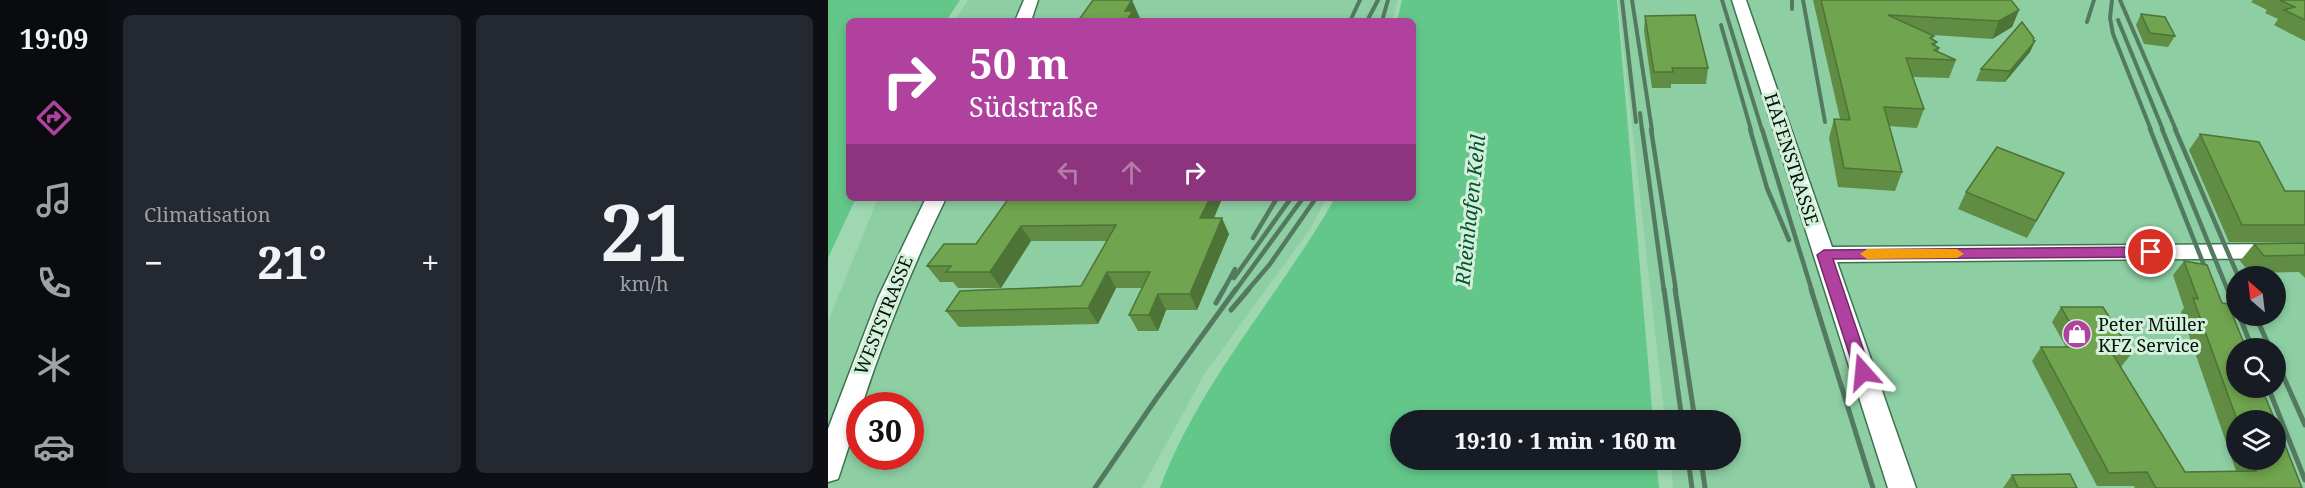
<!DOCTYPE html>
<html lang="fr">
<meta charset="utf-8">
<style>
body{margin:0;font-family:"Noto Serif",serif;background:#242831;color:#f1f3f6;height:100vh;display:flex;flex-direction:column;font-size:22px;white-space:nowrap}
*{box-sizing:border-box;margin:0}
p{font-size:20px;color:#9ea1a6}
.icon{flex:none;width:33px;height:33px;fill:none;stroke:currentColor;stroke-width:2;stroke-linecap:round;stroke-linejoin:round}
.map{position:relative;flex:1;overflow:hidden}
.side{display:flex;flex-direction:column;gap:15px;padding:15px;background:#0d0f14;width:720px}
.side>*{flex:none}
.banner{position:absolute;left:18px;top:18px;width:570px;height:183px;border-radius:9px;box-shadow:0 3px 9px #0003;background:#b0419e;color:#fff;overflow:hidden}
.needle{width:39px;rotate:332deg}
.tools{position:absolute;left:1398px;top:266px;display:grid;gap:12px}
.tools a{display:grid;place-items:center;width:60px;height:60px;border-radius:50%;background:#171b24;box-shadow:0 3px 9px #0003;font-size:30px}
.speed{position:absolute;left:18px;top:392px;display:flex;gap:12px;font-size:30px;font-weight:700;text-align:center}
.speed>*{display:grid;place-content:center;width:78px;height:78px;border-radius:50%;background:#171b24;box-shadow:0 3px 9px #0003;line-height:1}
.speed .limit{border:9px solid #d22;background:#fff;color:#111}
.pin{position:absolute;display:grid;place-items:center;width:51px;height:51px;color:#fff;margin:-26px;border:3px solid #fff;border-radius:50%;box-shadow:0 2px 6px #0007}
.me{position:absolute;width:66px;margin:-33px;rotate:342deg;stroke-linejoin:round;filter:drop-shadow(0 0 4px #0008)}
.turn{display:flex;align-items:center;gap:21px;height:126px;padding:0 24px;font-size:27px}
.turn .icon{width:78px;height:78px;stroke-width:2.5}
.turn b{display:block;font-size:42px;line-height:51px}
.lanes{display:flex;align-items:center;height:57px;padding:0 24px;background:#0003;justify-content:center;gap:30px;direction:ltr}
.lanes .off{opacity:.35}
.big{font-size:45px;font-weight:800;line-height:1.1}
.side .card{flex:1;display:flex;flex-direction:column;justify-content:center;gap:9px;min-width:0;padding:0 21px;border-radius:9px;background:#242831}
.side .dial{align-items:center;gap:0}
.dial b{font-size:78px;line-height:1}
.heat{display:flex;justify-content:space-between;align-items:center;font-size:33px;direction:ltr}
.side .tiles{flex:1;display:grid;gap:15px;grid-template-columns:repeat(2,1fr)}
.trip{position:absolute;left:562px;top:410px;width:351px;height:60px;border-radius:30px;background:#171b24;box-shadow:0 3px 9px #0003;font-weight:800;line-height:60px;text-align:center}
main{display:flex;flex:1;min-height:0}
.menu{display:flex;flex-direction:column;width:108px;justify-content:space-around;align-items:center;background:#090b0e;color:#9ea1a6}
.menu .icon{width:42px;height:42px}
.menu .on{color:#b0419e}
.menu b{font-size:27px;color:#f1f3f6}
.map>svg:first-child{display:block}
.built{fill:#8dcea3;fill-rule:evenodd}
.water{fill:#63c789}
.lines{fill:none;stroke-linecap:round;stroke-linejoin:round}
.minor-casing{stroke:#3d7351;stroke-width:3}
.minor{fill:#fff;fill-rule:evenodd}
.rail-far2{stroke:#537a60;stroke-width:4}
.rail-far1{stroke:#537a60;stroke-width:4.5}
.rail{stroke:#537a60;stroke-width:5}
.wall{fill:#608d43}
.shaded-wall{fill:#4e7337}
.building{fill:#70a44e;stroke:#4e7337;stroke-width:1.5}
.route{fill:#b0419e;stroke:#722a67;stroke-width:1.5}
.slow{fill:#f59e0b}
.labels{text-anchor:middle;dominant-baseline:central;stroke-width:6;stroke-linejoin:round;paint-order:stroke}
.street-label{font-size:18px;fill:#001306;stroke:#d4f0dc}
.poi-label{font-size:18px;fill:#001306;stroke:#d4f0dc;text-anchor:start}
.water-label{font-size:20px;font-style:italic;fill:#04542d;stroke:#d4f0dc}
</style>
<main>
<nav class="menu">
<b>19:09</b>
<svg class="icon on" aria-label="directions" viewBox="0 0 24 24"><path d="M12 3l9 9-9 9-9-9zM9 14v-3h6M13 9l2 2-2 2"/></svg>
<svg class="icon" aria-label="music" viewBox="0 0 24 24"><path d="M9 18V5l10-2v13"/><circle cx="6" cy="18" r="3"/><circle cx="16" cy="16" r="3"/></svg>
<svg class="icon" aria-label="phone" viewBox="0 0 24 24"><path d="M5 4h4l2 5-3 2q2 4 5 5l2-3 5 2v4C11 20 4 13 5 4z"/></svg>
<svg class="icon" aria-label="climate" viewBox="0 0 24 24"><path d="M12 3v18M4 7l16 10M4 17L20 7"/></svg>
<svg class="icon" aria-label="car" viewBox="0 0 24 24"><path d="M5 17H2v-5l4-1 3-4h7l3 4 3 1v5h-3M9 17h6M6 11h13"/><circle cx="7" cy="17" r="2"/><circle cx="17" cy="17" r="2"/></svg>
</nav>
<section class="side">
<div class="tiles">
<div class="card"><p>Climatisation</p>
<div class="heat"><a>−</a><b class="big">21°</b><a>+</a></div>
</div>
<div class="card dial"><b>21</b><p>km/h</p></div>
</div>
</section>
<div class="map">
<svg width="1477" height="488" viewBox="0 0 1477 488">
<rect width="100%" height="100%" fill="#9ed7b0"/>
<!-- built -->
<g class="built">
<polygon points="140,0 570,0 564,21 127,21"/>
<path d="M790,0h687v488h-632l-3,-29h61v-39h-66zM1408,276h40v39h-40zM1408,348h40v39h-40zM1408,420h40v39h-40z"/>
<path d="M50,198h449l-19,34 -103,141 -63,115h-314v-166zM32,405h50v51h-50z"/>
</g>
<!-- water -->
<g class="water">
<polygon points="0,0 132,0 118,21 21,21 21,198 28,198 0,258"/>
<path d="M574,0h215l36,420h-252v39h255l3,29h-499c39,-106 120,-193 175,-290h78v-177h-16z"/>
</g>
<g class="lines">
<!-- minor casing -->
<g class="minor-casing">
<g id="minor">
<polygon points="196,0 210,0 203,21 187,21"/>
<polygon points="904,0 918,0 1004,247 1477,244 1477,258 1009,262 1088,488 1060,488"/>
<path d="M98,198h20c-33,67 -61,136 -84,207h-2v7l-19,58 -3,9 -10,3v-53l50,-131z"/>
</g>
</g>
<!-- minor -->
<use href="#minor" class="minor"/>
<!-- rail-far2 -->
<g class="rail-far2">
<polyline points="794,0 808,122"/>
<polyline points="804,0 824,130"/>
<polyline points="894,0 934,130"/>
<polyline points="964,0 964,9"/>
<polyline points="975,0 997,122"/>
<polyline points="1284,0 1282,18 1285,34 1323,130"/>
<polyline points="1292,0 1348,130"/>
<polyline points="1290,20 1335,130"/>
<polyline points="522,21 532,0"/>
<polyline points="539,21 550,0"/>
<polyline points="554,21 560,0"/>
<polyline points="1259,22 1266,0"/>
<polyline points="893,25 923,130"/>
<polyline points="812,113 814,130"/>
</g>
<!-- rail-far1 -->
<g class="rail-far1">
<polyline points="814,129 836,291"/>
<polyline points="823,129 848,291"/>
<polyline points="922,129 939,188 961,240"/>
<polyline points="934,129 984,291"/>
<polyline points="1322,129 1381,278"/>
<polyline points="1334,129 1400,291"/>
<polyline points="1347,129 1410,276"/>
<polyline points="425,238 449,198"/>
<polyline points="406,278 463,198"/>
<polyline points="395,291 407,269"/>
<polyline points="407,291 475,198"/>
<polyline points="419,291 442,264 488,198"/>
</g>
<!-- rail -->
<g class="rail">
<polyline points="836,289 854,420"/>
<polyline points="847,289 867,420"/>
<polyline points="983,289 1045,488"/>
<polyline points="1400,289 1408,309"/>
<polyline points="388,303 396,289"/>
<polyline points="403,310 421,289"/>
<polyline points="1411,315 1424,348"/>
<polyline points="1427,315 1442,348"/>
<polyline points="1448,360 1477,425"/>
<polyline points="1440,387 1477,480"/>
<polyline points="860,459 864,488"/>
<polyline points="873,459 877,488"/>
<polyline points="267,488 328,399 408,289"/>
</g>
</g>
<!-- wall -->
<g class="wall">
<polygon points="985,0 1183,0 1191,10 1184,27 1164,39 1105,35 1105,40 1109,42 1107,46 1111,48 1110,52 1128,60 1121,78 1084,77 1096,109 1089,128 1061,126 1074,172 1067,191 1010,187 1001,138 1006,119 1012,119"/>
<polygon points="1425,0 1477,0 1477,41 1446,25 1450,19 1437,13 1439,10 1423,2"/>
<polygon points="1313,14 1347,36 1340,47 1316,44 1308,25"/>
<polygon points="817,16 880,68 878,84 843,84 843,88 824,88 816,31"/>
<polygon points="1206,38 1205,40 1207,41 1202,52 1177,82 1148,81 1153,69"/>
<polygon points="1372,134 1457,191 1477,191 1477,242 1401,242 1361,150"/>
<polygon points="1236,173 1199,238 1130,209 1138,192"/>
<polygon points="181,198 392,198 393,201 386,218 401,234 369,310 338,310 330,331 310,331 301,315 314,288 288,288 270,324 131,327 118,311 253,286 279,241 203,241 173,288 130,288 125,282 112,282 99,266 148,244"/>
<polygon points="1477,243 1477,278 1471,272 1422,273 1412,261 1426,244"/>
<polygon points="1356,261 1394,303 1447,420 1408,420 1408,459 1448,459 1474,488 1307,488 1306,486 1269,486 1204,361 1213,347 1238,347 1224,322 1233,307 1304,353 1293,367 1357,472 1408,471 1353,312 1356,308 1345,275"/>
<polygon points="1184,475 1249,488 1175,488"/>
</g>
<!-- shaded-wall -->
<g class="shaded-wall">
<polygon points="304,0 312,18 311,21 298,21 297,11"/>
<polygon points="1191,10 1184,27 1164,39 1171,21"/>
<polygon points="1206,38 1203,46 1207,41 1202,52 1177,82 1182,71"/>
<polygon points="382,198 392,198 393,201 379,234 372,218"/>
<polygon points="394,218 401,234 369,310 362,294"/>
<polygon points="193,226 203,241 173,288 162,272"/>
<polygon points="279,272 288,288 270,324 260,308"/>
<polygon points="330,294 338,310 330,331 321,315"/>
</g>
<!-- building -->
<g class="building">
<polygon points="265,0 304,0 297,11 305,11 298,21 250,21"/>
<polygon points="993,0 1183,0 1191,10 1171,21 1060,15 1106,36 1102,38 1109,42 1104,44 1111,48 1106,50 1128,60 1078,58 1096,109 1056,107 1074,172 1016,168 1006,119 1022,120"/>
<polygon points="1452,0 1477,0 1477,20 1456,10 1467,7"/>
<polygon points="1313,14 1337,17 1347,36 1322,33"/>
<polygon points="867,15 880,68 844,68 845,72 826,72 817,16"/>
<polygon points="1194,22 1206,38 1205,40 1207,41 1182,71 1153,69"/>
<polygon points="1372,134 1431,142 1457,191 1477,191 1477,225 1414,225"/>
<polygon points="1169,147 1236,173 1208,221 1138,192"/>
<polygon points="181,198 382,198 372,218 394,218 362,294 330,294 321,315 301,315 322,272 279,272 260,308 118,311 132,291 253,286 288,225 193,226 162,272 118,272 123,266 99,266 116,244 148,244"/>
<polygon points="1477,243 1477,255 1436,256 1426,244"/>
<polygon points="1356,261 1379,265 1394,303 1400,304 1418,348 1408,348 1408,387 1433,387 1447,420 1409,420 1365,298 1370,299"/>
<polygon points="1233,307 1275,307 1304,353 1284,353 1357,472 1428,471 1423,459 1448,459 1448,422 1474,488 1328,488 1319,472 1281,473 1213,347 1256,347"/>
<polygon points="1242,474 1249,488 1190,488 1184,475"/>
</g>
<!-- route -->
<polygon class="route" points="1323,247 1330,252 1323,257 1005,259 1043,372 1040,376 1035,378 1029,376 1027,372 989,255 996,250"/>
<!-- slow -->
<polygon class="slow" points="1039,249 1129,249 1136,254 1129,258 1039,259 1032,254"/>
<!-- icons -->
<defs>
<g id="shop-disc" transform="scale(1.5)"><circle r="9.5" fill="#b0419e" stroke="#d4f0dc"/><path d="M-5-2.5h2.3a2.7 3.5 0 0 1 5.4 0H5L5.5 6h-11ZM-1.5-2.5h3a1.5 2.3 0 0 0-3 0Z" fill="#fff"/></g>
</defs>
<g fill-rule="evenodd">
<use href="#shop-disc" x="1249" y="334"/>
</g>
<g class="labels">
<!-- street labels -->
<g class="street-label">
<text transform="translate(964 159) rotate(72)">HAFENSTRASSE</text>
<text transform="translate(55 315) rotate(-68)">WESTSTRASSE</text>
</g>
<!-- poi labels -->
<g class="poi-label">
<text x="1270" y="324">Peter Müller<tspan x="1270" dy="21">KFZ Service</tspan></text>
</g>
<!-- water labels -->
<g class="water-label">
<text transform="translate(642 210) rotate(-84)">Rheinhafen Kehl</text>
</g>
</g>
</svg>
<div class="tools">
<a><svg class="needle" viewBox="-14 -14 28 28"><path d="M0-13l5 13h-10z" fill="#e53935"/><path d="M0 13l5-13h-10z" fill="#9ea1a6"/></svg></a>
<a><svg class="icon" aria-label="search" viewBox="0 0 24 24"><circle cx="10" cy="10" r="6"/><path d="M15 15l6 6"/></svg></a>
<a><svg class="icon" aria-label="layers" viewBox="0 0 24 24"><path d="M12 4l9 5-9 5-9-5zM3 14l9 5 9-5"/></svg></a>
</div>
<div class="speed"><div class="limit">30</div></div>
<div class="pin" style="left:1323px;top:252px;background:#d93025"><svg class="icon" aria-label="arrive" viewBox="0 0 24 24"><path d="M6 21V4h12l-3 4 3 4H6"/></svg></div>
<svg class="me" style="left:1035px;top:372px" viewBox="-20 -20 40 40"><path d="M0-17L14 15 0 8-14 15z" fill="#b0419e" stroke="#fff" stroke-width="4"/></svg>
<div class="trip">19:10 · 1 min · 160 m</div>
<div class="banner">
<div class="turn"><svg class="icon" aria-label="right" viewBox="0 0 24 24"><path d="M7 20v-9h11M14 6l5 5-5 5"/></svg><div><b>50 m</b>Südstraße</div></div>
<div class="lanes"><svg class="icon off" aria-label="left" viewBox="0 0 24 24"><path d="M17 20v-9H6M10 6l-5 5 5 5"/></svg><svg class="icon off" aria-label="ahead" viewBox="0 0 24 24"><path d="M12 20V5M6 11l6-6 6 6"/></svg><svg class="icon" aria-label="right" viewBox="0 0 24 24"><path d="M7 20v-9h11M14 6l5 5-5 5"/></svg></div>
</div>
</div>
</main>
